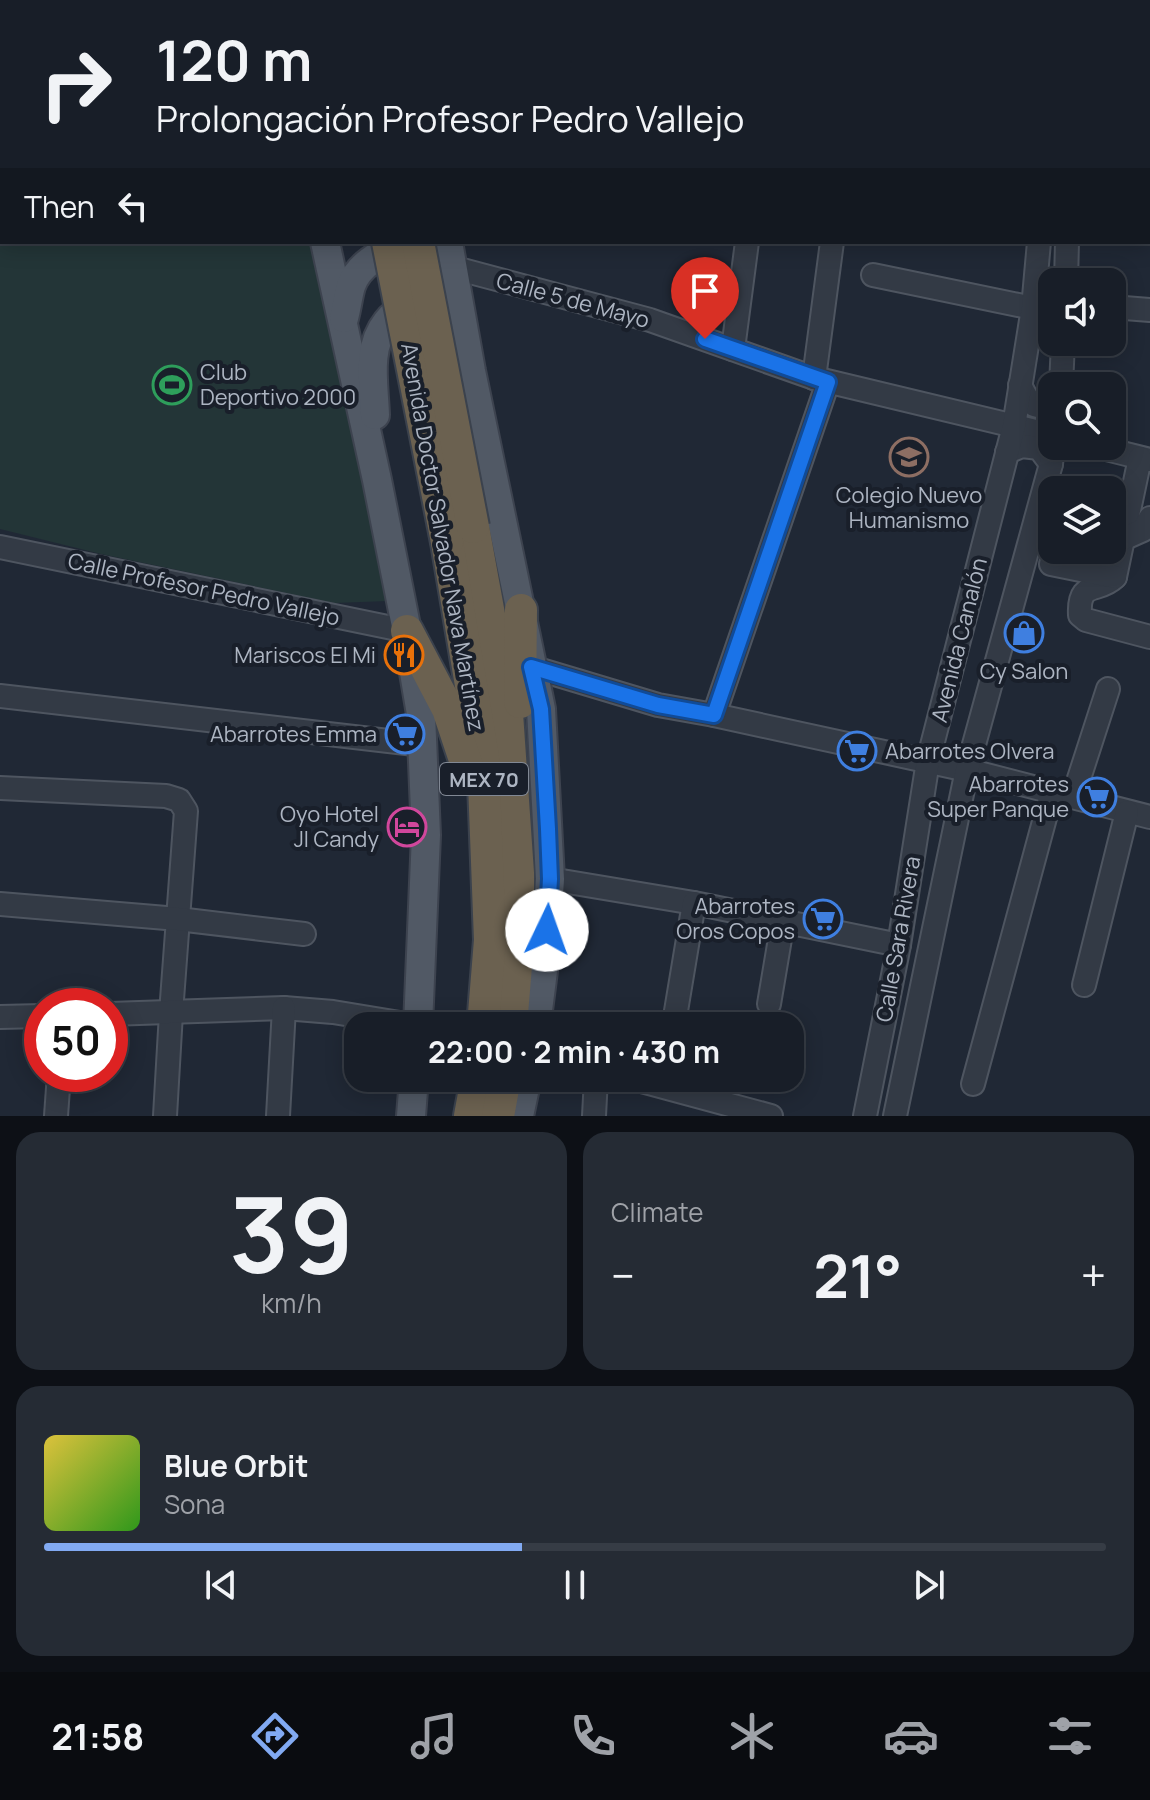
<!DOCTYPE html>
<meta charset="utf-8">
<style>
body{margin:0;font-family:Manrope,sans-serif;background:#252b34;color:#f1f3f6;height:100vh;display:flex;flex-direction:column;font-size:30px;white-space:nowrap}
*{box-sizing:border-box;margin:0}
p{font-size:26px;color:#9fa2a8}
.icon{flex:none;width:44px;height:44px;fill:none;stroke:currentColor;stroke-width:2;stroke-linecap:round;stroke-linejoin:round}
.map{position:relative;height:1116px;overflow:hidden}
.sheet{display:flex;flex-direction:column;gap:16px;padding:16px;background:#0d1016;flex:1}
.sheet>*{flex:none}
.banner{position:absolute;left:0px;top:0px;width:1150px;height:244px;box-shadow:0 4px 20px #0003,0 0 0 2px #363c45;background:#181e28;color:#f1f3f6;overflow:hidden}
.buttons{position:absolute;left:1038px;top:268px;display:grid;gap:16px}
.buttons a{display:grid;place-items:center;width:88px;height:88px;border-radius:16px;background:#181e28;box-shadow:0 4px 20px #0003,0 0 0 2px #363c45;font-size:40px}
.speed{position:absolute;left:24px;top:988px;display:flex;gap:16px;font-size:40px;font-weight:700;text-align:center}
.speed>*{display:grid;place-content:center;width:104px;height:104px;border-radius:50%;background:#181e28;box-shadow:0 4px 20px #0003,0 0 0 2px #363c45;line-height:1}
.speed .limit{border:12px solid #d22;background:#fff;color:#111}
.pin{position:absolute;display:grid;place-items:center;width:68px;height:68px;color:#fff;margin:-82px -34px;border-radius:50% 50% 50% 0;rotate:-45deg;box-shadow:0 0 8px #0007}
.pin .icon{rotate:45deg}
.me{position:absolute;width:88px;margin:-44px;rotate:3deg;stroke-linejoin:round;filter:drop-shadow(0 0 6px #0008)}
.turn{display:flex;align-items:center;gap:28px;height:168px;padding:0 24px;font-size:36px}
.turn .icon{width:104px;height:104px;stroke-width:2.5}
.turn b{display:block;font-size:56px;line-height:68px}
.then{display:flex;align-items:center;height:76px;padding:0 24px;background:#0003;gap:16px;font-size:30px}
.big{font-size:60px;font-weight:700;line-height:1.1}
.sheet .card{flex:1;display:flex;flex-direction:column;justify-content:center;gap:12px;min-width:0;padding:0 28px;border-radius:24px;background:#252b34}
.sheet .dial{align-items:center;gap:0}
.dial b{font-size:104px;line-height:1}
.song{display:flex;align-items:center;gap:24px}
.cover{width:96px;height:96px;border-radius:12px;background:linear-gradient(135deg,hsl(50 70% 55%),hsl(110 70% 35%))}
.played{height:8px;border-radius:4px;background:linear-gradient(90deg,#82aaf2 45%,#363c45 45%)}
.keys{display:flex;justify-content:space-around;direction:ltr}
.heat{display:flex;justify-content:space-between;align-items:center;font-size:44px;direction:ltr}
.sheet .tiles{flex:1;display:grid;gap:16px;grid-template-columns:1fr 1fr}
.card:last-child{grid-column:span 2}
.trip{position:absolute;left:344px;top:1012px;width:460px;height:80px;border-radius:24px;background:#181e28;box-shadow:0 4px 20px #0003,0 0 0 2px #363c45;font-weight:700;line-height:80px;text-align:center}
.tab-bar{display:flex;height:128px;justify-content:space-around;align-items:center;background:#0a0c10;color:#9fa2a8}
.tab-bar .icon{width:56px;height:56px}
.tab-bar .active{color:#82aaf2}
.tab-bar b{font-size:36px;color:#f1f3f6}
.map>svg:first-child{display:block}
.green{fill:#233537}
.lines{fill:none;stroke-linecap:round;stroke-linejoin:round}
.minor-casing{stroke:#4e5560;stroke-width:26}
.major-casing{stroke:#3d434f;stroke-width:32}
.highway-casing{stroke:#3b424d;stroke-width:36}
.minor{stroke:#333a45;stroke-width:22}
.major{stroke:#515965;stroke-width:28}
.highway{stroke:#6b6150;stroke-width:32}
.highway-bridge-casing{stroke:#3b424d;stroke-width:36;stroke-linecap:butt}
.highway-bridge{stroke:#6b6150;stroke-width:32}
.route-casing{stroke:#114b97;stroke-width:20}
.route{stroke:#1a73e8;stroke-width:14}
.labels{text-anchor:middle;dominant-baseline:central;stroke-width:8;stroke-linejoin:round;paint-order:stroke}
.shield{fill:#191f2a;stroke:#818894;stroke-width:2}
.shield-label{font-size:20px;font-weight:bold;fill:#adb5c2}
.street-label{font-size:22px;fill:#adb5c2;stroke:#191f2a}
.poi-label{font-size:22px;fill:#adb5c2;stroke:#191f2a;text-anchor:end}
</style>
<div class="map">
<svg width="1150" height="1116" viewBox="0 0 1150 1116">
<rect width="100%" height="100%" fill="#202835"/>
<!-- green -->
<polygon class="green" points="2,176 2,242 314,242 387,601 334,603 101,554 0,529 0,177"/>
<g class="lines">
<!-- minor casing -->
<g class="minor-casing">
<g id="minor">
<polyline points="66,0 66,2"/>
<polyline points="162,0 162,2"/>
<polyline points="184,0 185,2"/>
<polyline points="497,0 498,2"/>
<polyline points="625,0 625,2"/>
<polyline points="729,0 729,2"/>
<polyline points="890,0 891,2"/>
<polyline points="969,0 971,2"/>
<polyline points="1033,0 1035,2"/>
<polyline points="1147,0 1150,2"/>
<polyline points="0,104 2,103"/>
<polyline points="1148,149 1150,149"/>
<polyline points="0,168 2,167"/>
<polyline points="440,264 650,320 814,378 1052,435"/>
<polyline points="873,275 1033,308"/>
<polyline points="1066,282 1067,242"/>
<polyline points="1112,307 1150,310"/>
<polyline points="733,349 747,242"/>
<polyline points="814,378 832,242"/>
<path d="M1020,385c8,16 12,26 32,19"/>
<polyline points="1061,386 1063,342"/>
<polyline points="1094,446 1150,460"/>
<polyline points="1007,452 1022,446 1039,448 1051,464"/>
<path d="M1140,458l-25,119c-17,17 -37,2 -35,38l6,5 64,17"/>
<polyline points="1125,538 1143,530 1150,518"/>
<polyline points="0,547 407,631"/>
<polyline points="1051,564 1115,577"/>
<polyline points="531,667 658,705 714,715 967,770 1150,817"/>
<polyline points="0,696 423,745"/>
<polyline points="714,715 828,382"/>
<polyline points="0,788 166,796 179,800 186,811 171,1013 165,1116"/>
<polyline points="1073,797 1108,689"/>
<polyline points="550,879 694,903 899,945"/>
<polyline points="0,904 178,919 304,934"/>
<polyline points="1084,985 1127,812"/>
<polyline points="769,1004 783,921"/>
<polyline points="110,1014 284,1008 333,1012 418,1026"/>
<polyline points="0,1017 42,1016"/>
<polyline points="674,1023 694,903"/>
<polyline points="630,1078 771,1116"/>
<polyline points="973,1084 1052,792"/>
<polyline points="56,1116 59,1074"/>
<polyline points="278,1116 284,1008"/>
<polyline points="594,1116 596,1078"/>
<polyline points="865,1116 899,945 928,761 1014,426 1033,308 1039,242"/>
<polyline points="895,1116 967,770 1051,464 1053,446"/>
</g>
</g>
<!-- major casing -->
<g class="major-casing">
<g id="major">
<polyline points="287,0 287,2"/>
<polyline points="403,0 403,2"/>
<polyline points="325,242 377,480 407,631 421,714 426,835 418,1026"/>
<polyline points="448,242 471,371 541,709 550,879 545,955 536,1026"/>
<path d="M344,318c3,-11 4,-22 7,-32 8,-24 34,-34 54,-44"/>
<path d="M375,415c-1,-31 -9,-67 12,-93 9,-11 18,-16 33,-14"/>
<polyline points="411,1116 414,1078"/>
<polyline points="519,1116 527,1078"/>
</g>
</g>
<!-- highway casing -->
<g class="highway-casing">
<g id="highway">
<polyline points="341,0 341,2"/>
<polyline points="371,0 371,2"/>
<polyline points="473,527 507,713 518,873 518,942 511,1026"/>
<polyline points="447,542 483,757 490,940 483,1026"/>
<polyline points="407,631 448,709 470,775"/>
<polyline points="520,702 521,610"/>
<polyline points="470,1116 477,1078"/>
<polyline points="498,1116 505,1078"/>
</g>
</g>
<!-- minor -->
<use href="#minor" class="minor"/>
<!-- major -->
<use href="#major" class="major"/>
<!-- highway -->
<use href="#highway" class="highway"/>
<!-- highway-bridge casing -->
<g class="highway-bridge-casing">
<g id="highway-bridge">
<polyline points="388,242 447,542"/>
<polyline points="418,242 473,527"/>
</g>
</g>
<!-- highway-bridge -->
<use href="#highway-bridge" class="highway-bridge"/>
</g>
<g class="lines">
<!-- route casing -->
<g class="route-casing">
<polyline id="route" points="547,930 550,879 548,829 541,709 531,667 658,705 714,715 828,382 705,339"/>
</g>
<!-- route -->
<use href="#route" class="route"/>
</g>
<!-- icons -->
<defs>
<g id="stadium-ring" transform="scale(2)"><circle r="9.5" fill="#191f2a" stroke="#2e9e5b" stroke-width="1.5"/><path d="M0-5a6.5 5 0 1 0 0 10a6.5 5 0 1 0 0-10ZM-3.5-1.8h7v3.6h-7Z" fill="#2e9e5b"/></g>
<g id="school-ring" transform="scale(2)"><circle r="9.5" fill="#191f2a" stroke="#8d6e63" stroke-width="1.5"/><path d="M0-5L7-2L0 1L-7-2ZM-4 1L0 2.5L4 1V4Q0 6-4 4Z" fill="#8d6e63"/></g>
<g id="shop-ring" transform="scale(2)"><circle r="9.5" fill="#191f2a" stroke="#3f7fe0" stroke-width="1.5"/><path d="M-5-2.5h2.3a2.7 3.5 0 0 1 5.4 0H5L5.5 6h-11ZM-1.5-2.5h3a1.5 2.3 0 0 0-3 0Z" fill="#3f7fe0"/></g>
<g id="restaurant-ring" transform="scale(2)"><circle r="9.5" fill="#191f2a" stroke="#e8710a" stroke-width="1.5"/><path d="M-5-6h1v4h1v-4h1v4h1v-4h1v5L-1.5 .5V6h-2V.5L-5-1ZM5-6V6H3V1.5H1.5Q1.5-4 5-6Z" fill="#e8710a"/></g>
<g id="supermarket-ring" transform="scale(2)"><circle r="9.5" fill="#191f2a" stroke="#3f7fe0" stroke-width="1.5"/><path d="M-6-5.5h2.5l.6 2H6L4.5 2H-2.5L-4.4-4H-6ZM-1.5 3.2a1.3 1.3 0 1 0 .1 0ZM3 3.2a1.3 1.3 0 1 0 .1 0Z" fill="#3f7fe0"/></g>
<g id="hotel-ring" transform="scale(2)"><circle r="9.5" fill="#191f2a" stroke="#d1479c" stroke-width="1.5"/><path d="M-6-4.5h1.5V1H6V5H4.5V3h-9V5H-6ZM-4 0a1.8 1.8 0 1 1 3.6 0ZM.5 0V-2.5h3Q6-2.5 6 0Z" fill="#d1479c"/></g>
</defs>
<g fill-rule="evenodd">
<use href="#stadium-ring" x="172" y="385"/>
<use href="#school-ring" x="909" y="457"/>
<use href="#shop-ring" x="1024" y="633"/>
<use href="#restaurant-ring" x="404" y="655"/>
<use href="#supermarket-ring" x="405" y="734"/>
<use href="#supermarket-ring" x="857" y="751"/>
<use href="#supermarket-ring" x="1097" y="797"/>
<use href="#hotel-ring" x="407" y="827"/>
<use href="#supermarket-ring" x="823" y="919"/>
</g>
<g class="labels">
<!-- shield labels -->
<rect class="shield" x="440" y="763" width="88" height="32" rx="6"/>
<g class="shield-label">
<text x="484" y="779">MEX 70</text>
</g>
<!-- street labels -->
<g class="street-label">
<text transform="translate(573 300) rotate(15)">Calle 5 de Mayo</text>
<text transform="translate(443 537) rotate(80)">Avenida Doctor Salvador Nava Martínez</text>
<text transform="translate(204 589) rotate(12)">Calle Profesor Pedro Vallejo</text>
<text transform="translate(959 640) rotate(-76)">Avenida Canalón</text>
<text transform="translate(898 939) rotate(-80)">Calle Sara Rivera</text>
</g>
<!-- poi labels -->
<g class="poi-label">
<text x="200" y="372" text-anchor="start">Club<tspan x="200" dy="25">Deportivo 2000</tspan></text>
<text x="909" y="495" text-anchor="middle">Colegio Nuevo<tspan x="909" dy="25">Humanismo</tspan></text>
<text x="376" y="655">Mariscos El Mi</text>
<text x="1024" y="671" text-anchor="middle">Cy Salon</text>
<text x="377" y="734">Abarrotes Emma</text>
<text x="885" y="751" text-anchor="start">Abarrotes Olvera</text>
<text x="1069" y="784">Abarrotes<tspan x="1069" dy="25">Super Panque</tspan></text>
<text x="379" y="814">Oyo Hotel<tspan x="379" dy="25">JI Candy</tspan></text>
<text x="795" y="906">Abarrotes<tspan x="795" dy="25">Oros Copos</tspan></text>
</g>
</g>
</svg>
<div class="buttons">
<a><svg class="icon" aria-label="sound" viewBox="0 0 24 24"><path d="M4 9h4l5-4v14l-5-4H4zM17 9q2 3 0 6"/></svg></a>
<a><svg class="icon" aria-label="search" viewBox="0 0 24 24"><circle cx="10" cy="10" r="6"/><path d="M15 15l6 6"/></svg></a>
<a><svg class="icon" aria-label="layers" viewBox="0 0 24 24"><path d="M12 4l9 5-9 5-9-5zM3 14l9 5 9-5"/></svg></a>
</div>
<div class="speed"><div class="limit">50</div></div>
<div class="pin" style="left:705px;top:339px;background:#d93025"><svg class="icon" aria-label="arrive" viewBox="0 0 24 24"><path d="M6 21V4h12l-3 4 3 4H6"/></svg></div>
<svg class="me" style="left:547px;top:930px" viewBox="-20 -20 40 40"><circle r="19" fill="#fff"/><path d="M0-13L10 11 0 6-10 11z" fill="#1a73e8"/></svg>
<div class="trip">22:00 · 2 min · 430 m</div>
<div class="banner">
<div class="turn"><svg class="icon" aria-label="right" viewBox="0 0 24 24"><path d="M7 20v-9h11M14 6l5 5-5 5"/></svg><div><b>120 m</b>Prolongación Profesor Pedro Vallejo</div></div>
<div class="then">Then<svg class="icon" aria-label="left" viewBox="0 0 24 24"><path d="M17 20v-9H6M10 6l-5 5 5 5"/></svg></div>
</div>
</div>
<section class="sheet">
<div class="tiles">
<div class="card dial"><b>39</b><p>km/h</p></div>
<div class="card"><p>Climate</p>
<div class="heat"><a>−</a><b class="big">21°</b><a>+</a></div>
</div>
<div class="card">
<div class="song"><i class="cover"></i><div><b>Blue Orbit</b><p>Sona</p></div></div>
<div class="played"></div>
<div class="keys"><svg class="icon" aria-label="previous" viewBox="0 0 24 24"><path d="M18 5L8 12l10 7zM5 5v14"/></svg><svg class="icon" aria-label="pause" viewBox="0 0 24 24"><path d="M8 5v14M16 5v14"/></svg><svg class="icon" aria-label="next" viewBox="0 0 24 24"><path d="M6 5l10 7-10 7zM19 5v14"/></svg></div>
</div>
</div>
</section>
<nav class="tab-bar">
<b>21:58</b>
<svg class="icon active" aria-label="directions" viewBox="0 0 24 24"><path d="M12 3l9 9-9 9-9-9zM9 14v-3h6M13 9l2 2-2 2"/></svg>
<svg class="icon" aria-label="music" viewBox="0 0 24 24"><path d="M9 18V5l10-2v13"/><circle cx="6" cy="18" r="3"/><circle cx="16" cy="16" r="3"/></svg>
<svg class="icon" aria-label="phone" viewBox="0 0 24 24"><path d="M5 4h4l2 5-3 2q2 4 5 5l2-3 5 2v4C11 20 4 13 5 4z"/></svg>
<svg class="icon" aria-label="climate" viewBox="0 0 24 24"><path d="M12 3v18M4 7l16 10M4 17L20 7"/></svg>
<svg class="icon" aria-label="car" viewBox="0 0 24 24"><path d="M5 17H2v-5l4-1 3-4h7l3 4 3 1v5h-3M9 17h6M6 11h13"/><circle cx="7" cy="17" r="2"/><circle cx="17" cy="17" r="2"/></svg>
<svg class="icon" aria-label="filters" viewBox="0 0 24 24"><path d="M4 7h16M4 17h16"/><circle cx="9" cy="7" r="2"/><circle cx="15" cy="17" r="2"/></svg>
</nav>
